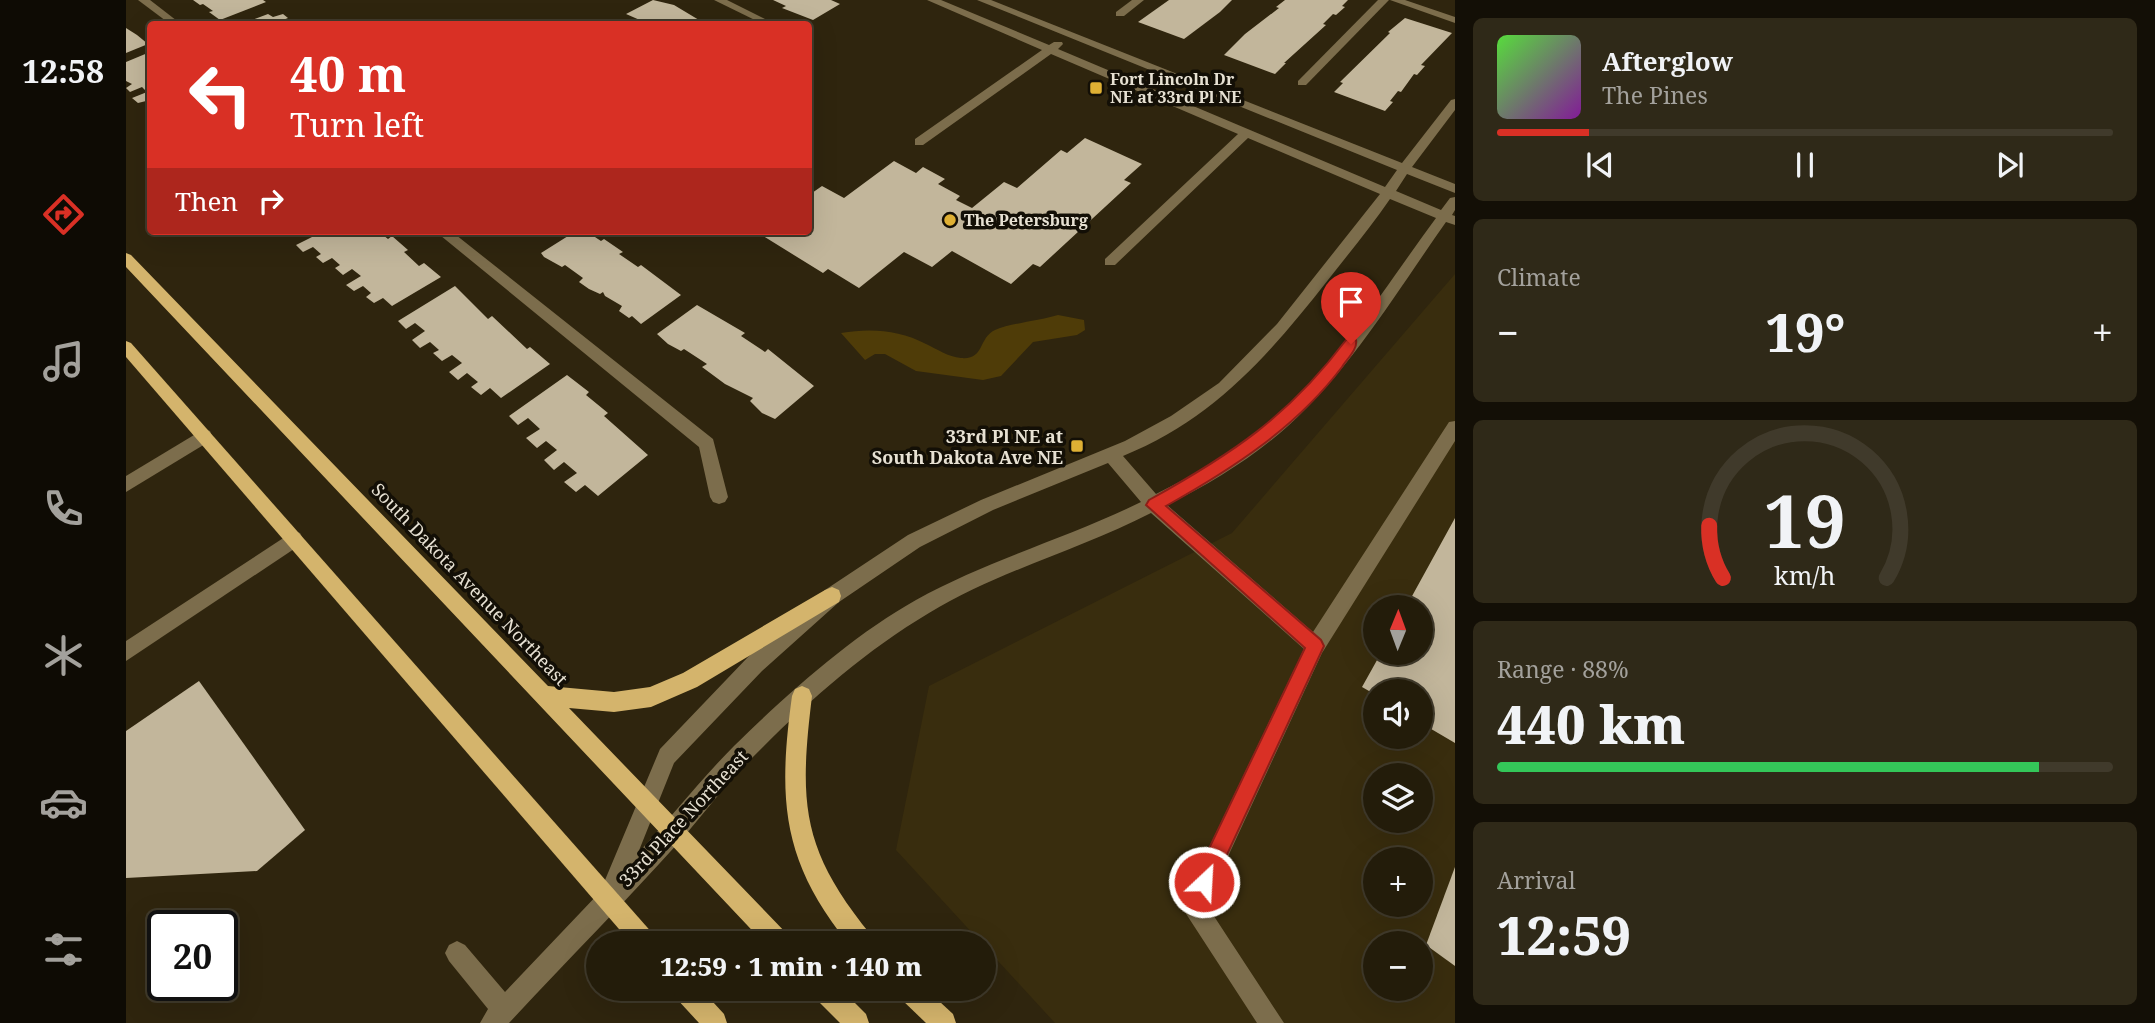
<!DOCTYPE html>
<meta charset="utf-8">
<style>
body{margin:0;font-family:"Noto Serif",serif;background:#2f2918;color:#f1f3f6;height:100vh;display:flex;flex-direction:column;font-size:26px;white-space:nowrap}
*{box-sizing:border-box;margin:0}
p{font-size:23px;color:#a3a19c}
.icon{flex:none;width:38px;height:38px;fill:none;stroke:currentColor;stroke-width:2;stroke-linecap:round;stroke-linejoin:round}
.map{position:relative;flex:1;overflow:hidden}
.panel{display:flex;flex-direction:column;gap:18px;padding:18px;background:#130f06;width:700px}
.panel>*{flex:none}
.banner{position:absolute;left:21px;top:21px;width:665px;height:214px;border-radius:7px;box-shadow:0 7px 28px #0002,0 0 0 2px #403a2b;background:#d93025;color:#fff;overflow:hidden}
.needle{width:46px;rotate:1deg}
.controls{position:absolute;left:1237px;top:595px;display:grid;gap:14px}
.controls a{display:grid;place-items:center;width:70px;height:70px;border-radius:50%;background:#231c0a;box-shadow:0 7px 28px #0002,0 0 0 2px #403a2b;font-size:35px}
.speed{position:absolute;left:21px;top:910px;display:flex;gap:14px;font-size:35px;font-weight:700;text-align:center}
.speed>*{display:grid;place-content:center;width:91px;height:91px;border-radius:50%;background:#231c0a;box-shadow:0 7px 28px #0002,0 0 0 2px #403a2b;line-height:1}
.speed .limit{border:4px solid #111;border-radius:10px;background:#fff;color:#111}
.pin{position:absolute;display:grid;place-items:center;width:60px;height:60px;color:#fff;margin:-72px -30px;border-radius:50% 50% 50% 0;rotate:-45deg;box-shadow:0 0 7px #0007}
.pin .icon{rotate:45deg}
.me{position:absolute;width:77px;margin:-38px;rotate:25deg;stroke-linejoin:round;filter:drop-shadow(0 0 5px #0008)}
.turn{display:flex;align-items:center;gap:24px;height:147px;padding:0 28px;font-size:32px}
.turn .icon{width:91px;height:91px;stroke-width:2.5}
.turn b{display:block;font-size:49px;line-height:60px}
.then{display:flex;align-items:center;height:66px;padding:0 28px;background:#0003;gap:14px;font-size:26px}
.big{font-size:52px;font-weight:800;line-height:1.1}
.panel .tile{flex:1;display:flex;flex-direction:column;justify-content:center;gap:10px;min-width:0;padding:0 24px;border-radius:10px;background:#2f2918}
.panel .dial{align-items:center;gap:0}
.dial svg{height:182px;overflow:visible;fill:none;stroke:#403a2b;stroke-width:7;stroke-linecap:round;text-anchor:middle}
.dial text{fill:#f1f3f6;stroke:none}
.song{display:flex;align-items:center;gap:21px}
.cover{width:84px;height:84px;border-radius:10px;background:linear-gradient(135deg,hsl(110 70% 55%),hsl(290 70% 35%))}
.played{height:7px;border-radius:4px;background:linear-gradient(90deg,#d93025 15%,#403a2b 15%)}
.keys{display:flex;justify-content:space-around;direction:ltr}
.heat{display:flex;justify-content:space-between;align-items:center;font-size:38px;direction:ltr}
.charge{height:10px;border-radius:5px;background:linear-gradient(90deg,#34c759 88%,#403a2b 0)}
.trip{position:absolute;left:460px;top:931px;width:410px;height:70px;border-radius:35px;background:#231c0a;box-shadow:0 7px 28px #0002,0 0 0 2px #403a2b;font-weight:800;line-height:70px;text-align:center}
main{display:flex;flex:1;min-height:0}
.dock{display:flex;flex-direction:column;width:126px;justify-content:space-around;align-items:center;background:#0e0b04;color:#a3a19c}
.dock .icon{width:49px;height:49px}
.dock .current{color:#d93025}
.dock b{font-size:32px;color:#f1f3f6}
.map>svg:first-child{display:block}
.built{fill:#392d0e;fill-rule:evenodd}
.green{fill:#4f3c08}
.building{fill:#c2b69b}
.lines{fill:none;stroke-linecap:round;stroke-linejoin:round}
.minor{fill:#7c6d4c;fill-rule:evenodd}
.major{fill:#d4b46c;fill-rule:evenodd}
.route{fill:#d93025;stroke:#8d1f18;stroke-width:2}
.poi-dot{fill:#dfb034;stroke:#130f06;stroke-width:2.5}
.labels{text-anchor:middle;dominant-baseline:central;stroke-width:7;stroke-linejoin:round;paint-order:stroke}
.far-poi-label{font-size:16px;font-weight:bold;fill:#e7e1d3;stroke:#130f06;text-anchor:start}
.poi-label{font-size:18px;font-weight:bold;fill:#e7e1d3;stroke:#130f06;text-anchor:end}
.street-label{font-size:18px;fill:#e7e1d3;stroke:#130f06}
</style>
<main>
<nav class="dock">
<b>12:58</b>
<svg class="icon current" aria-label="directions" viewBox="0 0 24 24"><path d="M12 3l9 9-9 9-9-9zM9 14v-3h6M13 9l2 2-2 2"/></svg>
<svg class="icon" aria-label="music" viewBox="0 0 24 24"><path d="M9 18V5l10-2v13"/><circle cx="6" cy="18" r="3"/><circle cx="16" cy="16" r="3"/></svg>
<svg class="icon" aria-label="phone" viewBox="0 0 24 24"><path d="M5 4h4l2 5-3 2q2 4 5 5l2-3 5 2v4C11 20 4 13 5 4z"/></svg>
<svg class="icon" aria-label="climate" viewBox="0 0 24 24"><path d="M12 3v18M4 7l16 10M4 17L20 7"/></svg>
<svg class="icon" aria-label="car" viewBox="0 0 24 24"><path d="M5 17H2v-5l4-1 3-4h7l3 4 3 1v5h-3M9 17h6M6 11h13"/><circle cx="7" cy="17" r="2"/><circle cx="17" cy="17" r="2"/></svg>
<svg class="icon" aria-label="filters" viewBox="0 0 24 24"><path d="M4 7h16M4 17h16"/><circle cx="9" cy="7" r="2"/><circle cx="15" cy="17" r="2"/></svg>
</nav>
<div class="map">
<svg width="1329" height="1023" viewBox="0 0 1329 1023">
<rect width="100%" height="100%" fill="#2f250e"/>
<!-- built -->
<path class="built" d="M1329,274v749h-400l-159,-173 33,-164 303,-153zM1250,607h45v46h-45zM1250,691h45v46h-45zM1250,775h45v46h-45zM1250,859h45v46h-45zM1250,943h45v46h-45z"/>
<!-- green -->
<path class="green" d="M932,315l26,5 1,10 -8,5 -44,7 -32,34 -18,4 -67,-9 -31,-17h-10l-10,6 -24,-27c30,-5 58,-3 85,11 11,5 22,13 35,14 24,2 17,-20 34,-28 16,-7 44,-9 63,-15z"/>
<!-- building -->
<g class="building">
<polygon points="67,0 137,0 140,2 94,20 83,12 87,11 77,4 74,5"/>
<polygon points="527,0 548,5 573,20 589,24 523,24 500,14"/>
<polygon points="647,0 705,0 714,4 687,20 656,8 660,6"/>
<polygon points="1043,0 1106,0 1094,12 1058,39 1012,22"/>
<polygon points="1159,0 1222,0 1216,6 1219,7 1210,15 1207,14 1197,24 1200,25 1158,63 1160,63 1149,74 1098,55 1119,34 1153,8 1150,7"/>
<polygon points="142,14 147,17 157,14 162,18 157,20 162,23 171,19 177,23 115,24"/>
<polygon points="1279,18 1326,33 1295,65 1299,66 1291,75 1288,74 1275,92 1272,91 1264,101 1267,102 1259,111 1208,92 1217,83 1214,82 1264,33 1262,32"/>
<polygon points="0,28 11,35 22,44 0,53"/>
<polygon points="24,52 24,100 12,103 6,98 21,92 16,87 4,92 0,88 6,84 0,81 0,62"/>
<polygon points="959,138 1016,164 998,180 1005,183 914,267 907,264 885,284 826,251 806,267 778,252 733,288 702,269 697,273 629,231 682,231 682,191 686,193 696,186 718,198 768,161 790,173 797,167 819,179 812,184 834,196 830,200 846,208 878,182 891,188 935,150 941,153"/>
<polygon points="198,231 252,231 262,239 266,236 282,250 278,252 293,266 298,263 315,277 266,306 257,298 248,303 240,297 245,293 237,286 228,291 220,285 235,276 226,269 217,275 209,268 214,265 206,258 197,263 190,257 195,254 187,247 177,252 170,245"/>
<polygon points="450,231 460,231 475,241 478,239 497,252 493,254 512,267 515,265 555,295 515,324 506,316 503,318 493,311 496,306 479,296 477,292 474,294 463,289 453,282 457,278 439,265 436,267 418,257 415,253"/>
<polygon points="329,286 362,319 366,316 401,349 404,347 424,364 375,398 364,388 355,395 345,387 352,382 341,373 332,380 323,372 336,363 326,355 316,361 307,353 313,350 304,342 294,348 286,340 299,331 289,323 280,329 272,321"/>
<polygon points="571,305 619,333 615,336 639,352 642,349 688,386 649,419 636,413 624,401 627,398 599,384 576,367 581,364 558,349 555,351 542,344 531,334"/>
<polygon points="441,375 463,392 460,395 482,413 478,416 522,455 472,496 459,485 450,492 438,482 451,473 438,462 428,470 418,460 431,450 420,441 411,448 400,438 414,429 402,418 392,425 383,416"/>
<polygon points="1329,518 1329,743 1295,723 1295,691 1250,691 1250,695 1236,687 1255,653 1295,653 1295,607 1280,607"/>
<polygon points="73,681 179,830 131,871 0,878 0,731"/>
<polygon points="1329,867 1329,966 1300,945"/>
</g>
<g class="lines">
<!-- minor -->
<g class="minor">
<polygon points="12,0 24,0 55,24 44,24"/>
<polygon points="588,0 601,0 649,24 637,24"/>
<path d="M801,0h14l108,45 5,-3h8l1,2 -5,5 327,138 12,-17 -420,-170h14l411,163 49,-63 4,-1v11l-43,57 43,17v9l-48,-19 -11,17 45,19 9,-12 5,-1v13l-3,5 3,1v9l-9,-3c-48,68 -96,148 -158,204 -36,32 -78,58 -121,79l146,127 136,-210 6,-1v20l-133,212 -116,251 78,119h-27l-76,-117 123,-257 -153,-136c-72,37 -153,58 -222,100 -66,39 -126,93 -180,148 -25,25 -46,54 -69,80 -56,62 -114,121 -171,182h-29l8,-14 -39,-48 -4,-8 4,-8 8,-4 8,4 40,47 95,-100 60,-143 88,-92 77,-67 83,-55 73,-35 144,-59 46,-25 48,-33 58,-59 103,-130 -132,-56 -133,127h-10v-6l133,-125 -187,-80 -128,91h-8v-6l127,-89zM1264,199l46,19c-49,66 -97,145 -160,199 -36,31 -78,56 -120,77l-33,-38c91,-37 146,-101 205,-176 21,-27 43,-53 62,-81zM982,463l33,39c-73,36 -153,58 -225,98 -63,35 -130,95 -182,146 -34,34 -63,72 -96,107l36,-90 88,-92 77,-69 81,-55 73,-37z"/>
<polygon points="1006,0 1018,0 998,16 990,16 990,12"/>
<polygon points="1252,0 1263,0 1180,85 1172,85 1172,81"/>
<polygon points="1264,0 1279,0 1329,17 1329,23"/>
<polygon points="309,231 325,231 587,439 602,497 599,502 593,504 587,502 584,497 573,447"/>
<polygon points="78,429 84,431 86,436 84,441 0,492 0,476"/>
<polygon points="168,531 174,533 177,539 174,545 0,661 0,641"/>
</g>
<!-- major -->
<g class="major">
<polygon points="0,253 5,255 422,686 488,692 524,687 557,673 699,590 706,587 713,590 715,596 713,602 571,687 525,707 488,712 443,708 662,935 666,943 638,943 0,267"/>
<polygon points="0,341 5,343 528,935 532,943 505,943 0,357"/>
<path d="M676,686l7,3 3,7c-13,107 -11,153 59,239l4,8h-27c-67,-83 -70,-145 -56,-247l3,-7z"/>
<polygon points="547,989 575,989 598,1014 601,1023 573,1023 550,998"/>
<polygon points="686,989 715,989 740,1014 743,1023 714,1023 689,998"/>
<polygon points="771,989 800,989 827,1014 830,1023 800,1023 774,998"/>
</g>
</g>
<!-- route -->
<path class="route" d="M1225,339l5,1c2,9 -9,19 -14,27 -46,61 -110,102 -176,139l155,134 3,6 -113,243 -7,3 -8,-3 -3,-7 112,-234 -159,-143 3,-5c83,-46 139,-83 197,-160z"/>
<!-- markers -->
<g class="poi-dot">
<rect x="963" y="81" width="14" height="14" rx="3.5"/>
<circle cx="824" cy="220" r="7"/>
<rect x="944" y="439" width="14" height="14" rx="3.5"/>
</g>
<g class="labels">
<!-- far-poi labels -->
<g class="far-poi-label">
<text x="984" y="79">Fort Lincoln Dr<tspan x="984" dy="18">NE at 33rd Pl NE</tspan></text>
<text x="838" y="220">The Petersburg</text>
</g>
<!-- poi labels -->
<g class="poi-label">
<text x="937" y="436">33rd Pl NE at<tspan x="937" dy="21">South Dakota Ave NE</tspan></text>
</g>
<!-- street labels -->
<g class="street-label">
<text transform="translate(344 584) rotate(46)">South Dakota Avenue Northeast</text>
<text transform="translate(557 818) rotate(-47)">33rd Place Northeast</text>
</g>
</g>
</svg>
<div class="controls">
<a><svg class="needle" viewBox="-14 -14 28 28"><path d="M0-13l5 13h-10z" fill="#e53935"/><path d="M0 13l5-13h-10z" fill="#a3a19c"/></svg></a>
<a><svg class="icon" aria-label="sound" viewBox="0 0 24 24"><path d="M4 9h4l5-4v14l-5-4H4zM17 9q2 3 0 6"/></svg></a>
<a><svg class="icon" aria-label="layers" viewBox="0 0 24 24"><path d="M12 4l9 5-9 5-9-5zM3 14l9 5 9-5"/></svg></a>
<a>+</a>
<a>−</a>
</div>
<div class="speed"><div class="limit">20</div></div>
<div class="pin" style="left:1225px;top:344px;background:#d93025"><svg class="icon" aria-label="arrive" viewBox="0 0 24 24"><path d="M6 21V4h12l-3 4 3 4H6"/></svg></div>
<svg class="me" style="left:1078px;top:882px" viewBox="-20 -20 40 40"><circle r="17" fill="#d93025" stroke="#fff" stroke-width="3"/><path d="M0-11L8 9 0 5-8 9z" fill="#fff"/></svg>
<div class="trip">12:59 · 1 min · 140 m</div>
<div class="banner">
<div class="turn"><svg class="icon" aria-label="left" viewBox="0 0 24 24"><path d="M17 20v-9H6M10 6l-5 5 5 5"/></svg><div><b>40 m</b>Turn left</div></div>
<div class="then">Then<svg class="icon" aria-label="right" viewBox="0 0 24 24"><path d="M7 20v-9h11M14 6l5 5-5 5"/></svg></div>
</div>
</div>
<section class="panel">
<div class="tile">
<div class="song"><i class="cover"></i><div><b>Afterglow</b><p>The Pines</p></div></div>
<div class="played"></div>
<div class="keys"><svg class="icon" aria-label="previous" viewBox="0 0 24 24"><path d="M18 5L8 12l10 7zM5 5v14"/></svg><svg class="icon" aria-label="pause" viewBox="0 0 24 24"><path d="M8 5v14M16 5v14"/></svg><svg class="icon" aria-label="next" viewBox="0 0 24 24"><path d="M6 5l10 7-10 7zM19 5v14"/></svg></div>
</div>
<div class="tile"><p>Climate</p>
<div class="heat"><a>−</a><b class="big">19°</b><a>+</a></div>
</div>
<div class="tile dial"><svg viewBox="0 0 100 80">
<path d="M14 69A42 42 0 1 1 86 69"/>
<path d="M14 69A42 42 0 0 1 8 46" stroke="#d93025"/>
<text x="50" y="56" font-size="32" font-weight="700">19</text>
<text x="50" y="72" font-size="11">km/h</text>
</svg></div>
<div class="tile"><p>Range · 88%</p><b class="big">440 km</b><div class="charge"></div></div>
<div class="tile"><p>Arrival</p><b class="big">12:59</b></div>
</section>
</main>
